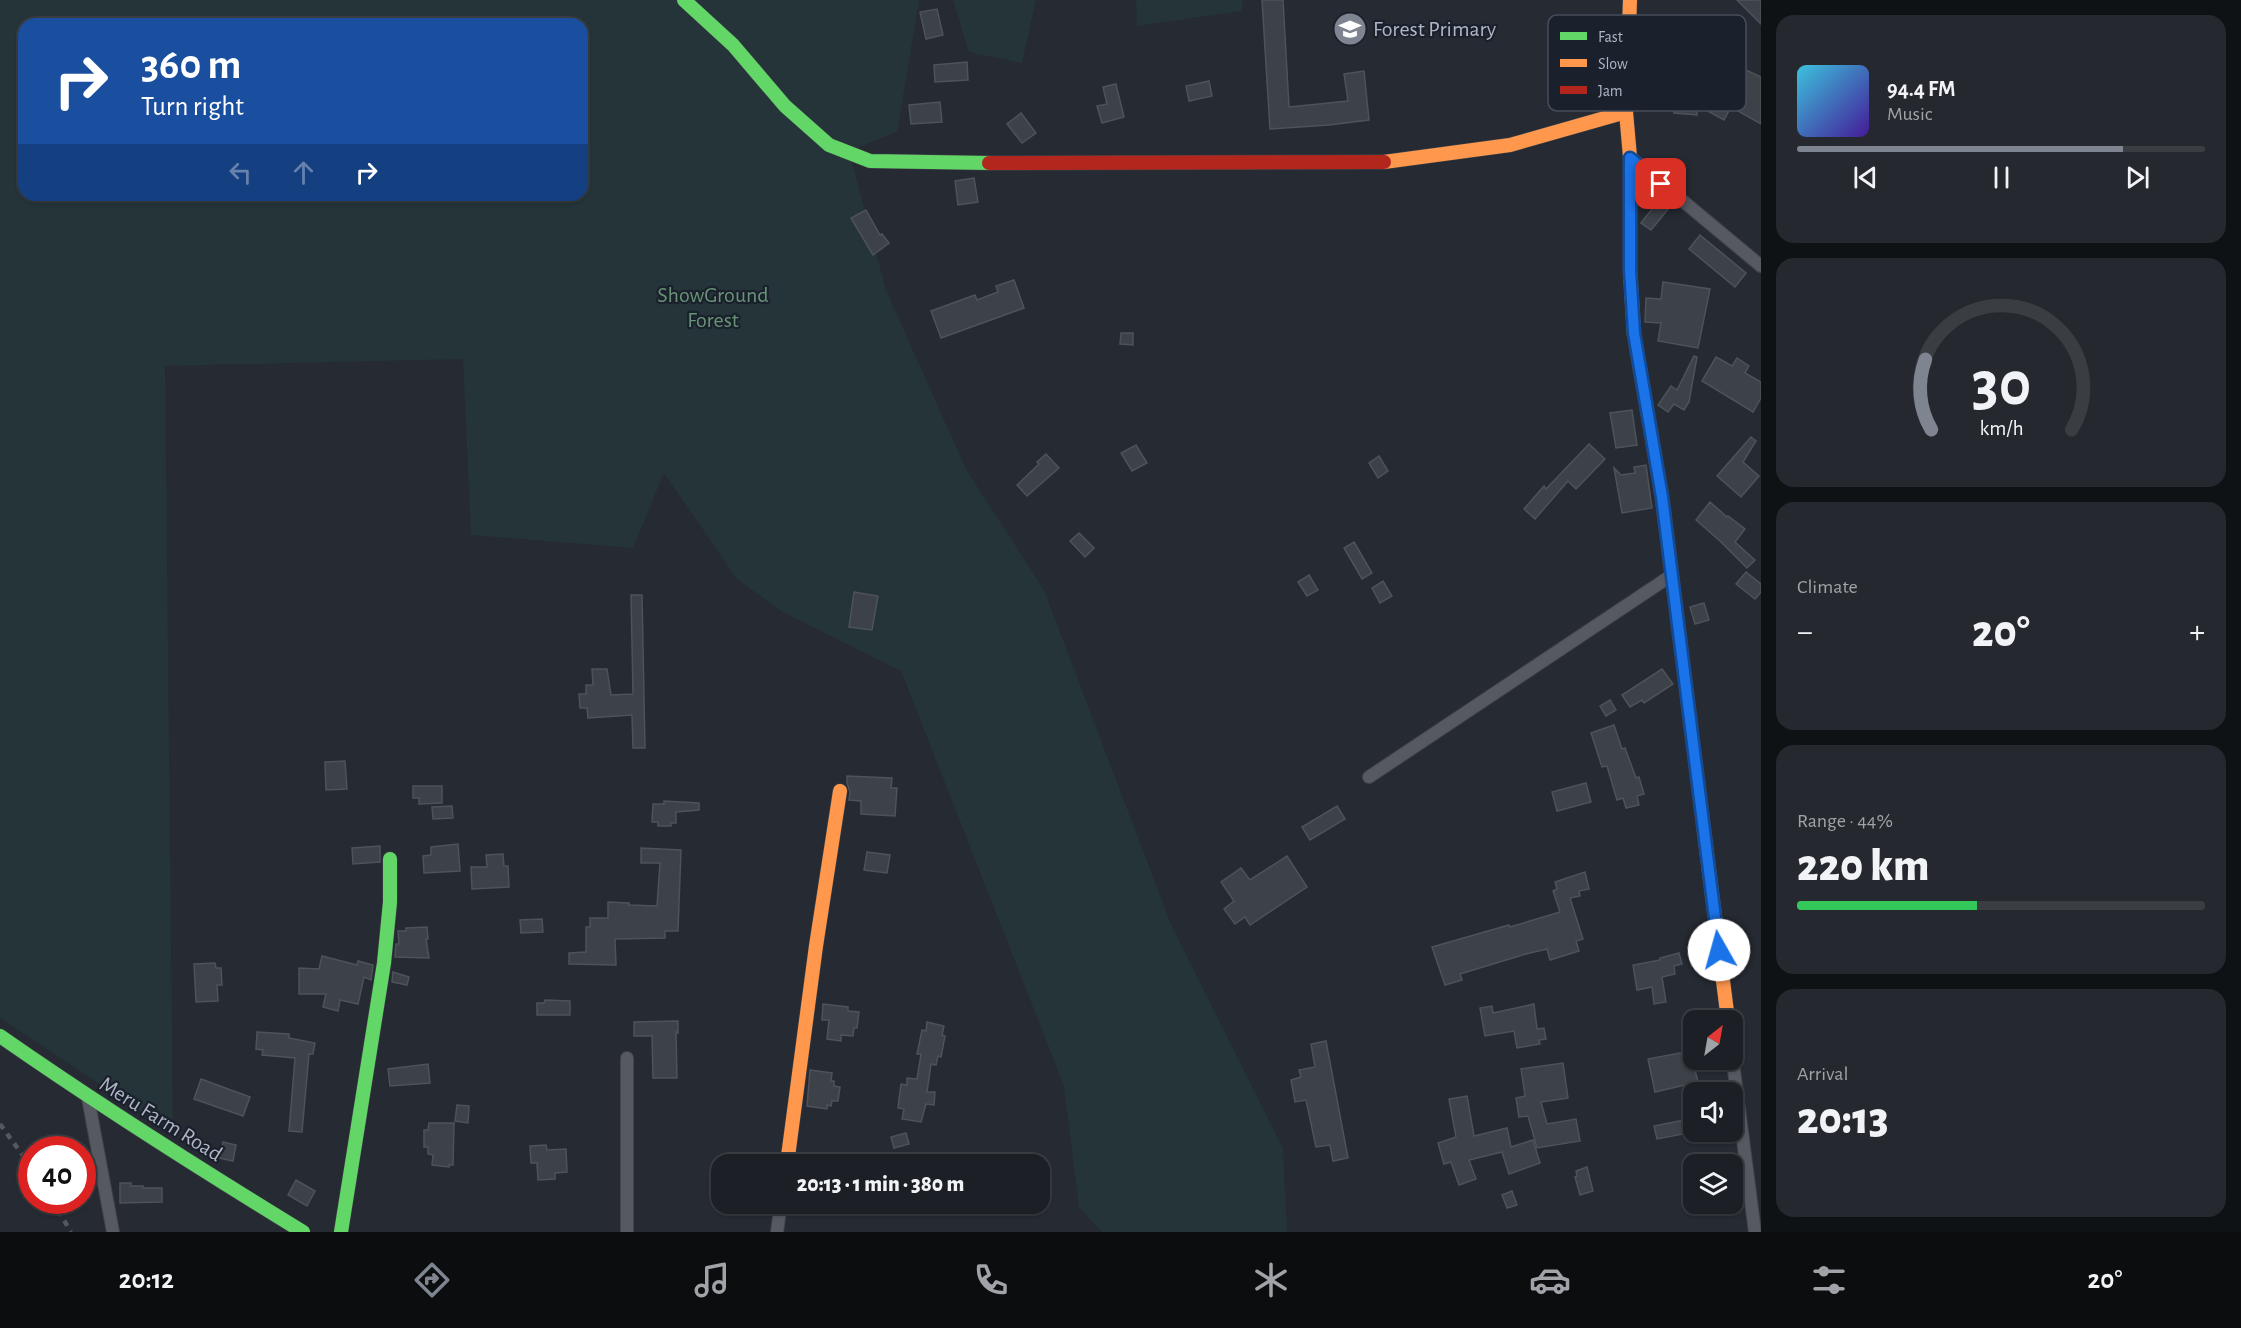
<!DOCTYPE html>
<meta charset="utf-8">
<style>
body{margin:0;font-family:"Alegreya Sans",sans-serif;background:#25282e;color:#f1f3f6;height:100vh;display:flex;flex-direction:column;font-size:22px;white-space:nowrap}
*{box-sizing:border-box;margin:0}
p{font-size:20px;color:#a0a3a7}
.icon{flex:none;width:33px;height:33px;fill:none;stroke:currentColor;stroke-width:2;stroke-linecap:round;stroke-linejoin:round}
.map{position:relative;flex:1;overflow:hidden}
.sheet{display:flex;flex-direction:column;gap:15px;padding:15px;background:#0f1215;width:480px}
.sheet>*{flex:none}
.guide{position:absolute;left:18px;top:18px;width:570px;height:183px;border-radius:18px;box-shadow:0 2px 4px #0004,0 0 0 2px #3a3e43;background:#1a4fa0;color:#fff;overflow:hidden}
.needle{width:39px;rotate:31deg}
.controls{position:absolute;left:1683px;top:1010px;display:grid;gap:12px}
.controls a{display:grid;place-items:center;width:60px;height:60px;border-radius:12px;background:#1c2026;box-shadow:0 2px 4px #0004,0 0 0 2px #3a3e43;font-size:30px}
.speed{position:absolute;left:18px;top:1136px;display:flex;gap:12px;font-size:30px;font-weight:700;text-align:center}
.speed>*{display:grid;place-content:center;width:78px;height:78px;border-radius:50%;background:#1c2026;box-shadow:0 2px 4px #0004,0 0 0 2px #3a3e43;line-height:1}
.speed .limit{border:9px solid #d22;background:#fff;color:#111}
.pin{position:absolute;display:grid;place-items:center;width:51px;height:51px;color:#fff;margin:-26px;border-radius:12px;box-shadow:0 3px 9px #0006}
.me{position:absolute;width:66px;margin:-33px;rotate:353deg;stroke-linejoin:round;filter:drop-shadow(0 0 4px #0008)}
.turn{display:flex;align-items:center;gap:21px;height:126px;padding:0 24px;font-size:27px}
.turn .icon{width:78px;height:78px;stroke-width:2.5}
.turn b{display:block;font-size:42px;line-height:51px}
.lanes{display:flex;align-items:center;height:57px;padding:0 24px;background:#0003;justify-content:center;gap:30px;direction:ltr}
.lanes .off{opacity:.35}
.big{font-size:45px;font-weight:800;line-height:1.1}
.sheet .widget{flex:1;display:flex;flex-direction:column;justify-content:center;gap:9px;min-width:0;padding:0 21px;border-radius:18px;background:#25282e}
.sheet .dial{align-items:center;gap:0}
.dial svg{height:156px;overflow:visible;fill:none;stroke:#3a3e43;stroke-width:7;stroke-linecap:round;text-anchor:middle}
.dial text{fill:#f1f3f6;stroke:none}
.song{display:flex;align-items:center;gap:18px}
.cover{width:72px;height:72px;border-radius:9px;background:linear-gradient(135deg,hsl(190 70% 55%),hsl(260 70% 35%))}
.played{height:6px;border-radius:3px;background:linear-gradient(90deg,#7f8491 80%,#3a3e43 80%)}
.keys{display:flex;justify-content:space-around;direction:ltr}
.heat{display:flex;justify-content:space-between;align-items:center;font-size:33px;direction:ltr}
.charge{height:9px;border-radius:4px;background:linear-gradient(90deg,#34c759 44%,#3a3e43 0)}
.trip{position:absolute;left:711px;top:1154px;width:339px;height:60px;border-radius:18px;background:#1c2026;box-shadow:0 2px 4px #0004,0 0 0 2px #3a3e43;font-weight:800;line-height:60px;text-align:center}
.menu{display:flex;height:96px;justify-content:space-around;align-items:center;background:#0b0d0f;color:#a0a3a7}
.menu .icon{width:42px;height:42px}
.menu .on{color:#7f8491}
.menu b{font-size:27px;color:#f1f3f6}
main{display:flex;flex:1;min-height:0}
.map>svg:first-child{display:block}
.green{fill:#243438;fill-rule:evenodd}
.building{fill:#3d4148;stroke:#4e525a;stroke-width:1.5}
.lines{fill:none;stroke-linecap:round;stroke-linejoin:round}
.street-casing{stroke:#42454b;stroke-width:14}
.fast-casing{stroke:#42454b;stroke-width:15}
.slow-casing{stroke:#42454b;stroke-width:15}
.jam-casing{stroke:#42454b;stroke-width:15}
.street{stroke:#565961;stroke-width:12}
.fast{stroke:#63d668;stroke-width:14}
.slow{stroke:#ff974d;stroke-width:14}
.jam{stroke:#b3261e;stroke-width:14}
.rail{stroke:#55585e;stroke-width:4.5;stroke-dasharray:6 6;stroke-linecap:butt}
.route-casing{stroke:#114b97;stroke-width:15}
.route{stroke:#1a73e8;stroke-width:10}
.labels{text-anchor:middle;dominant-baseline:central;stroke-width:4.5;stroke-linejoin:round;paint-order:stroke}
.poi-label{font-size:22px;fill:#afb5c4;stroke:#1a202c;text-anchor:start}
.park-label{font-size:22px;fill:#679476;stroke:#1a202c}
.street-label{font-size:22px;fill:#afb5c4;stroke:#1a202c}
.key{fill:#1a202c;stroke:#474d5a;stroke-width:1.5}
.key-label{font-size:16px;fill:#afb5c4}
</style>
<main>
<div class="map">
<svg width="1761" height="1232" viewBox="0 0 1761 1232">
<rect width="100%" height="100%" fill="#262a32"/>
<!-- green -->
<g class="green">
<path d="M0,0h919l-22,132 -48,19 37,139 80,179 78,121 128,337 111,222 4,83h-185l-23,-25 -15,-121 -163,-415 -120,-60 -44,-32 -73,-106 -31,75 -162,-13 -8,-176 -298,7 8,767 -173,-115zM24,24h558v171h-558z"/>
<polygon points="953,0 1036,0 1022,63 969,52"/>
<polygon points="1136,0 1243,0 1241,11 1137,26"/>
</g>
<!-- building -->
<g class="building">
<polygon points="1262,0 1283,0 1289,107 1348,101 1344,74 1364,71 1369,120 1329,125 1270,129"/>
<polygon points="1737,0 1761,0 1761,24"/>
<polygon points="937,9 943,35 926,39 920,12"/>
<polygon points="1712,54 1761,77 1761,124 1731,107 1724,120 1697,105 1697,115 1674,113 1675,94 1704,96 1717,69 1707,64"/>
<polygon points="967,62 968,80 935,82 934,65"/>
<polygon points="1209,81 1212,96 1189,101 1186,86"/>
<polygon points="1116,84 1124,117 1102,123 1097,106 1107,104 1103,87"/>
<polygon points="940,102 942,122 911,124 909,105"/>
<polygon points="1021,113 1036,133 1022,143 1007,124"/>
<polygon points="974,178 978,202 958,205 955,181"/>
<polygon points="1659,200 1669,208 1651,230 1641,223"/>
<polygon points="866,210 880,235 882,234 889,243 873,255 851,218"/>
<polygon points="1700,235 1746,273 1735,287 1689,249"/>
<polygon points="1014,280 1024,308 941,338 931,311 975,295 977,300 998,292 996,286"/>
<polygon points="1663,282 1710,289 1698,348 1658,341 1661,323 1645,322 1646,298 1661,299"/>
<polygon points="1121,333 1133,333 1133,345 1120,344"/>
<polygon points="1694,356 1697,357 1689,402 1684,410 1674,404 1668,412 1658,405 1671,386 1677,390"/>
<polygon points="1716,357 1732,366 1737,358 1749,366 1745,373 1761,382 1761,398 1753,412 1702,381"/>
<polygon points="1632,410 1637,445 1616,448 1610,413"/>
<polygon points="1751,437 1756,441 1743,462 1759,476 1741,497 1717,476"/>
<polygon points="1589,444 1605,459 1576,489 1568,481 1535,519 1524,509 1544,486 1546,489"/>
<polygon points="1136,445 1147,463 1132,471 1121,453"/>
<polygon points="1046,454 1059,468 1027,496 1017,485 1039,464 1037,462"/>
<polygon points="1379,456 1388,471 1378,478 1369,463"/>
<polygon points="1646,465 1652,508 1622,513 1614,468 1621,475 1635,473 1634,467"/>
<polygon points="1710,502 1727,517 1728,516 1745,529 1735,542 1755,560 1747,568 1720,541 1696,520"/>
<polygon points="1079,533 1094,548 1085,557 1070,541"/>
<polygon points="1354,542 1372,573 1362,579 1344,548"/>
<polygon points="1746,572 1761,584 1761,592 1755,599 1736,584"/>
<polygon points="1309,575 1318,590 1307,596 1298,582"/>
<polygon points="1383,581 1392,596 1380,603 1372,588"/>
<polygon points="854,592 878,596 872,630 849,627"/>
<polygon points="631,595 642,595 645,748 633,748 632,715 588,718 587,708 580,708 579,694 586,694 586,685 593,685 592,669 607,669 611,695 633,694"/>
<polygon points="1704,603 1709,620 1695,624 1690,607"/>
<polygon points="1662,669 1673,684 1644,703 1642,700 1630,707 1622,695"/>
<polygon points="1610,700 1616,710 1606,716 1600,706"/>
<polygon points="1614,725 1622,749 1625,748 1636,778 1639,777 1644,794 1637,796 1639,805 1626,808 1623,798 1617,800 1607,766 1602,767 1591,733"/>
<polygon points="345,761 347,789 326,790 325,762"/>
<polygon points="847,776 892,778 891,788 897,788 895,816 861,814 861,801 849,800 850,792 847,783"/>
<polygon points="1586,783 1591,802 1557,811 1552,792"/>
<polygon points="413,786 442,786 442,803 419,804 419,798 413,798"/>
<polygon points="664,801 699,803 699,810 676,812 676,823 671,823 671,826 658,826 658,822 652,822 653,804 664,804"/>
<polygon points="452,806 453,818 433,819 432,807"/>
<polygon points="1337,806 1345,819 1310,840 1302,827"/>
<polygon points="458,844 460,871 424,873 423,856 431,855 431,847"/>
<polygon points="380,846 380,862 353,864 352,848"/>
<polygon points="641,848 681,850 678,931 665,931 665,938 615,939 616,965 569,964 569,953 586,952 586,927 590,927 590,918 608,918 608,902 629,903 629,905 657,906 660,863 641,863"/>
<polygon points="867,852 890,855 887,873 864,870"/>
<polygon points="503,854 504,866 508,866 509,887 472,889 471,867 487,867 486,855"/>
<polygon points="1287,856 1307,887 1250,925 1245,917 1235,924 1224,909 1234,901 1221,882 1241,868 1250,880"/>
<polygon points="1585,872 1589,889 1579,891 1580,896 1570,898 1583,939 1576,941 1579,951 1550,960 1547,949 1526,954 1460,974 1462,980 1445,985 1432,947 1509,925 1510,927 1560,912 1553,891 1557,889 1555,882"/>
<polygon points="542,919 543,932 521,933 520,920"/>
<polygon points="427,927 428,939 426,939 429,958 395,957 396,944 399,944 398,931 406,931 406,928"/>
<polygon points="1679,953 1682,964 1674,966 1675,974 1662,977 1666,1002 1654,1004 1652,987 1637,990 1633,965 1660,960 1660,958"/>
<polygon points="322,956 357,965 358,961 373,965 371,980 364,977 358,1004 340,1000 338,1011 323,1007 326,994 299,994 299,968 319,969"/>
<polygon points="215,963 216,968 221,968 222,985 217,985 218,1001 196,1002 194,964"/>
<polygon points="393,972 409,977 407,985 392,982"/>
<polygon points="545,1000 570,1001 570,1015 537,1015 537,1003 544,1003"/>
<polygon points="823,1004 848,1007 848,1011 859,1012 857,1028 854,1028 853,1036 841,1035 841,1041 827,1039 829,1020 822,1020"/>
<polygon points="1534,1004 1537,1029 1544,1028 1546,1039 1539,1040 1540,1044 1517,1048 1514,1031 1485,1036 1480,1008 1492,1006 1493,1013"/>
<polygon points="678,1021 678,1033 676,1032 677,1078 653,1078 652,1036 634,1036 634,1022"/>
<polygon points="927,1022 944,1026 942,1035 945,1036 941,1057 938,1056 936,1065 931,1064 927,1092 935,1092 934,1105 926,1104 921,1122 902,1119 904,1109 898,1108 901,1084 907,1085 907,1078 917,1079 921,1054 917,1054 922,1030 926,1031"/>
<polygon points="257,1032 289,1034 289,1038 315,1043 313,1054 309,1054 302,1132 289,1131 295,1058 262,1055 263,1050 256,1049"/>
<polygon points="1326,1041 1348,1158 1333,1161 1330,1145 1316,1147 1306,1100 1295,1102 1291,1080 1301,1077 1299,1070 1315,1067 1311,1044"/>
<polygon points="1690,1051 1698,1082 1655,1092 1648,1059"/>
<polygon points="1563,1063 1568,1098 1541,1102 1547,1124 1576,1119 1580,1141 1537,1148 1528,1116 1519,1117 1516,1098 1525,1096 1521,1069"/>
<polygon points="428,1064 430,1083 390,1086 388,1069"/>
<polygon points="810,1070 832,1073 831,1081 834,1081 834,1086 840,1087 838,1101 832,1101 831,1106 827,1105 827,1109 807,1106"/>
<polygon points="201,1079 250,1097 243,1116 194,1099"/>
<polygon points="1467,1096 1474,1136 1507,1128 1511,1147 1533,1140 1540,1163 1509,1174 1502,1152 1469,1160 1476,1179 1459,1185 1451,1162 1444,1164 1438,1143 1456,1137 1449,1099"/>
<polygon points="457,1105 469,1106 468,1123 455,1121"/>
<polygon points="1694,1118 1694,1132 1657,1139 1654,1126"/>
<polygon points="429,1123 454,1123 453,1165 449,1165 449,1167 432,1165 433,1155 428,1154 428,1147 424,1147 424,1130 428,1130"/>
<polygon points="906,1133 909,1144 894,1148 891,1137"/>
<polygon points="223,1142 236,1145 233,1161 219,1158"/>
<polygon points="546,1145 547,1150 566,1149 567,1172 555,1173 555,1179 538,1180 537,1163 531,1163 530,1146"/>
<polygon points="1587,1167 1593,1191 1580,1195 1575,1177 1577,1176 1576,1171"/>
<polygon points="296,1180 315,1191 307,1206 288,1195"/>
<polygon points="120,1183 131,1183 131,1186 143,1186 143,1188 162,1188 162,1202 120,1203"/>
<polygon points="1512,1191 1517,1205 1507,1208 1502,1195"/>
</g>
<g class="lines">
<!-- street casing -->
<g class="street-casing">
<g id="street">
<polyline points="1630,157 1761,266"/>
<polyline points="1369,777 1672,575"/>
<polyline points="1732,1055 1755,1232"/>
<polyline points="627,1058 627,1232"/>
<polyline points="88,1098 113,1232"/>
<polyline points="777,1232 781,1203"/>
</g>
</g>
<!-- fast casing -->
<g class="fast-casing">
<g id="fast">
<polyline points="684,0 733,45 785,106 829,145 870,161 989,163"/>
<path d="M0,1036c99,69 200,133 303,196"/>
<polyline points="341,1232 384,963 390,902 390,859"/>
</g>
</g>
<!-- slow casing -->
<g class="slow-casing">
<g id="slow">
<polyline points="1630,0 1626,112 1630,157 1630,270 1634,334"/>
<polyline points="1384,162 1510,145 1626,112"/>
<polyline points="1705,839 1728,1020"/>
<polyline points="787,1164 816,946 840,791"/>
</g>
</g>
<!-- jam casing -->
<g class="jam-casing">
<g id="jam">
<polyline points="989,163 1384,162"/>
<polyline points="1634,334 1662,497 1705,839"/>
</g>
</g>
<!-- street -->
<use href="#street" class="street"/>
<!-- fast -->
<use href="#fast" class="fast"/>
<!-- slow -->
<use href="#slow" class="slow"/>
<!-- jam -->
<use href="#jam" class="jam"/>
<!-- rail -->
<g class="rail">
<polyline points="0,1124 32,1168"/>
<polyline points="52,1200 71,1232"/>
</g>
</g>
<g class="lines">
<!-- route casing -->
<g class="route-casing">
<polyline id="route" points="1661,184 1630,158 1630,270 1634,333 1662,497 1719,950"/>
</g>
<!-- route -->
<use href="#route" class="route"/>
</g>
<!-- icons -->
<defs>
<g id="school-disc" transform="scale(1.725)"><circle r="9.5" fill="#7f8491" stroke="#1a202c"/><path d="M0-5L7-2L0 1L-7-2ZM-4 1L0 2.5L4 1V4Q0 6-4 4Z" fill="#fff"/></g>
</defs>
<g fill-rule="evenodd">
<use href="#school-disc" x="1350" y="29"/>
</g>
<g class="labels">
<!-- poi labels -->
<g class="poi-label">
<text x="1373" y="29">Forest Primary</text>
</g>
<!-- park labels -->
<g class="park-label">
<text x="713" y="295">ShowGround<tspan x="713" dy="25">Forest</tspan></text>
</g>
<!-- street labels -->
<g class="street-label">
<text transform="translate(161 1119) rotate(32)">Meru Farm Road</text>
</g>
</g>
<!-- legend -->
<rect x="1548" y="15" width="198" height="96" rx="9" class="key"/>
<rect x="1560" y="32" width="27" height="8" fill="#63d668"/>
<rect x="1560" y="59" width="27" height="8" fill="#ff974d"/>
<rect x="1560" y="86" width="27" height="8" fill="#b3261e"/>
<g class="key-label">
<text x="1598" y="42">Fast</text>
<text x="1598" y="69">Slow</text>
<text x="1598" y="96">Jam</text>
</g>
</svg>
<div class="controls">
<a><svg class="needle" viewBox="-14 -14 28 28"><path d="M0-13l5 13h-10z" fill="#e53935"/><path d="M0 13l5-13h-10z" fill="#a0a3a7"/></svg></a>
<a><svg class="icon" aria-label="sound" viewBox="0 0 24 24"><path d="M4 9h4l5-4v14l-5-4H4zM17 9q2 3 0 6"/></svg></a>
<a><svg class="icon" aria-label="layers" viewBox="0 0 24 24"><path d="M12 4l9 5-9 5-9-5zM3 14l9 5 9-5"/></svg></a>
</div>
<div class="speed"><div class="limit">40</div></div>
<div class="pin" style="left:1661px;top:184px;background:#d93025"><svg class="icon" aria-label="arrive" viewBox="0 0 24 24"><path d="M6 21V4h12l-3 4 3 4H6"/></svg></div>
<svg class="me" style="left:1719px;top:950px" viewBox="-20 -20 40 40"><circle r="19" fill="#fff"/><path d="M0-13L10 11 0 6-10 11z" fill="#1a73e8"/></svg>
<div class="trip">20:13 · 1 min · 380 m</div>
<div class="guide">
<div class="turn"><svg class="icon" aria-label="right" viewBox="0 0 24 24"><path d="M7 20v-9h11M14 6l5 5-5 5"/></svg><div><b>360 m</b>Turn right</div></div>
<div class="lanes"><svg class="icon off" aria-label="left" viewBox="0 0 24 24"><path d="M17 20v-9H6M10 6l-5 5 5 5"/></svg><svg class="icon off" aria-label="ahead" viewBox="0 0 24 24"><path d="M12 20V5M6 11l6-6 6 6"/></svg><svg class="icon" aria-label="right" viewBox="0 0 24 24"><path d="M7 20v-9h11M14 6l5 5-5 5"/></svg></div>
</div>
</div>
<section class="sheet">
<div class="widget">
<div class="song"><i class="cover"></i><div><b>94.4 FM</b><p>Music</p></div></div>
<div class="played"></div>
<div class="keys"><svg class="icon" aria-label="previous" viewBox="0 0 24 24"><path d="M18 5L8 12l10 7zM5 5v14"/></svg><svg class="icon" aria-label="pause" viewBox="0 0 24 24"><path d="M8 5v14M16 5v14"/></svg><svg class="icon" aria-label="next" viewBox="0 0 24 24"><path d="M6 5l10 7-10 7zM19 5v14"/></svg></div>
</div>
<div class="widget dial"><svg viewBox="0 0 100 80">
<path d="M14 69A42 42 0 1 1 86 69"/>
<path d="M14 69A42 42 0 0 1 11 33" stroke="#7f8491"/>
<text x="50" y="56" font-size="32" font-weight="700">30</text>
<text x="50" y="72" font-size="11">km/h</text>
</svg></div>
<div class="widget"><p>Climate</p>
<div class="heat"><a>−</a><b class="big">20°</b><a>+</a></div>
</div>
<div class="widget"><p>Range · 44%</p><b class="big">220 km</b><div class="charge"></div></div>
<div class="widget"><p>Arrival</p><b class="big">20:13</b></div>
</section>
</main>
<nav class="menu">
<b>20:12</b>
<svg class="icon on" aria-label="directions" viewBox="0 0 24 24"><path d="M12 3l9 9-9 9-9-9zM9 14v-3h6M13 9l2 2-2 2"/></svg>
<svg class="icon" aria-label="music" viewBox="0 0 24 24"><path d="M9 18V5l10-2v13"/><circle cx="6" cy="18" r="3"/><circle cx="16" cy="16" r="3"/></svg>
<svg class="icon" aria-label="phone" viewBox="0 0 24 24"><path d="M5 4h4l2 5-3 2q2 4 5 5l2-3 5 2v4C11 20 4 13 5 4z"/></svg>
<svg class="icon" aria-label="climate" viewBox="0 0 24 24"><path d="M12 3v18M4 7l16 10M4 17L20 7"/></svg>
<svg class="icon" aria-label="car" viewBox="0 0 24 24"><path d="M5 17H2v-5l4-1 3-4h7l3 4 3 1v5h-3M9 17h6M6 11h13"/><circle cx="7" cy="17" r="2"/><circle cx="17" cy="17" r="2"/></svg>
<svg class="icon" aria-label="filters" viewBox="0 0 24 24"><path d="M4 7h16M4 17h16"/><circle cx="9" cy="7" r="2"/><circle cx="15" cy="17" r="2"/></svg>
<b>20°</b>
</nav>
